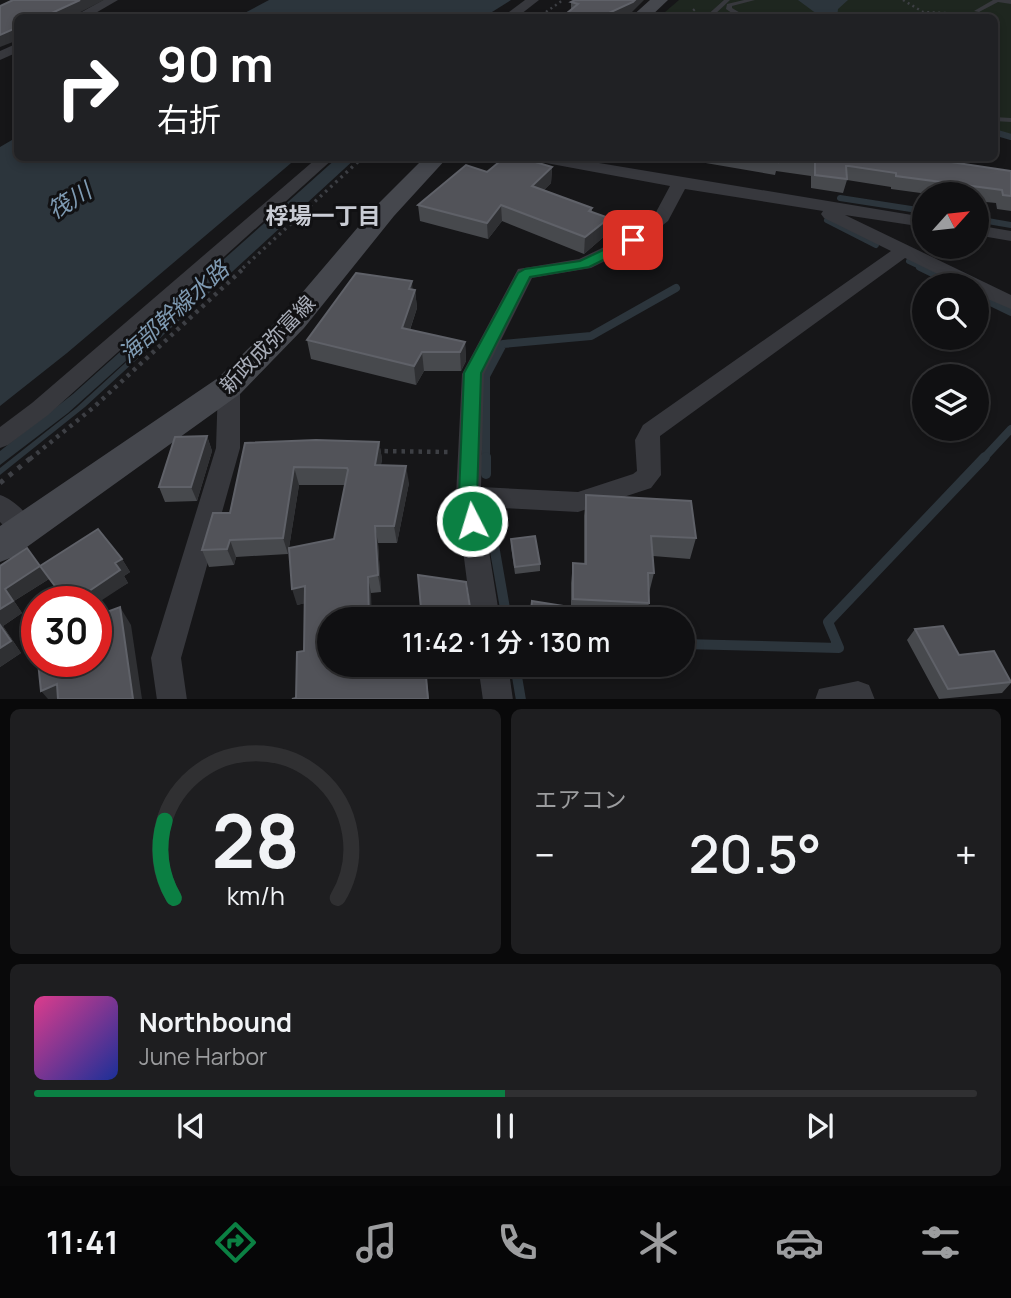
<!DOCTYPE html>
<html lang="ja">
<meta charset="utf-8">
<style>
body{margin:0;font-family:Manrope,"Noto Sans JP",sans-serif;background:#1e1e20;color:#f1f3f6;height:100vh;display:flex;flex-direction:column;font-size:26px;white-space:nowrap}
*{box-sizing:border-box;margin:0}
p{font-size:23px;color:#9c9d9f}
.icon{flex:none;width:38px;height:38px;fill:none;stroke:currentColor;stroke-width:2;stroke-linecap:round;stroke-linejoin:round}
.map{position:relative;height:699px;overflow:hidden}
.drawer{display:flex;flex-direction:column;gap:10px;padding:10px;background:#09090a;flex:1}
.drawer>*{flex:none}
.banner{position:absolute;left:14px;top:14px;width:984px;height:147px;border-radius:10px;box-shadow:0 4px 10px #0003,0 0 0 2px #303032;background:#202124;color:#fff;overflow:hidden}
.needle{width:46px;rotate:63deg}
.buttons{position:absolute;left:912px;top:182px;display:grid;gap:14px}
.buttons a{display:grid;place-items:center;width:77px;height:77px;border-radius:50%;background:#101012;box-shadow:0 4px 10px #0003,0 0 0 2px #303032;font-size:35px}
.speed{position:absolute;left:21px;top:586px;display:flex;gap:14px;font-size:35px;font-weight:700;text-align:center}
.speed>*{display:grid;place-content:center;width:91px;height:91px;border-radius:50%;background:#101012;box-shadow:0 4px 10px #0003,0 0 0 2px #303032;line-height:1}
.speed .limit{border:10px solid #d22;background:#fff;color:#111}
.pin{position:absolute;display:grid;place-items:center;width:60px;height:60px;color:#fff;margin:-30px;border-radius:14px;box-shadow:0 4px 10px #0006}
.me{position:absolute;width:77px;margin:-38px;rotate:355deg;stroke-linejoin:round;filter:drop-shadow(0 0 5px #0008)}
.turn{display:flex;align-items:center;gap:24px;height:147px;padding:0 28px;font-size:32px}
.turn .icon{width:91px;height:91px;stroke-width:2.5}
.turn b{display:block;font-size:49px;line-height:60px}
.big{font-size:52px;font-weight:600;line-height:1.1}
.drawer .card{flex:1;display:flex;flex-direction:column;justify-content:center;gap:10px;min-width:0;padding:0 24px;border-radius:10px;background:#1e1e20}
.drawer .dial{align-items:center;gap:0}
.dial svg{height:182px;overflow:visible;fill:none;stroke:#303032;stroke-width:7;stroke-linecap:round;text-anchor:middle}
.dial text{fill:#f1f3f6;stroke:none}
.song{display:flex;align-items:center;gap:21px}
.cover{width:84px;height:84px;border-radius:10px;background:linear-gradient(135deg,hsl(330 70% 55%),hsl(230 70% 35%))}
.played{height:7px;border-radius:4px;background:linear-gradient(90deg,#0b8043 50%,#303032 50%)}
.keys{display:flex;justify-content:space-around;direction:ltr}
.heat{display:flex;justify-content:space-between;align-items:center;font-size:38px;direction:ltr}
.drawer .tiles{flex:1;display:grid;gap:10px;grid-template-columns:1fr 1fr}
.card:last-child{grid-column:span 2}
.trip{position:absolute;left:317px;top:607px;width:378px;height:70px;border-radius:35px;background:#101012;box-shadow:0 4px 10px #0003,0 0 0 2px #303032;font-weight:600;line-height:70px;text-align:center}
.tabs{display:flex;height:112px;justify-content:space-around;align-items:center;background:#060607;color:#9c9d9f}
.tabs .icon{width:49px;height:49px}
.tabs .on{color:#0b8043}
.tabs b{font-size:32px;color:#f1f3f6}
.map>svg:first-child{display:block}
.green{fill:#1e261f}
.water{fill:#2c353c}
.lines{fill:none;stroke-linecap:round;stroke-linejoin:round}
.stream-far2{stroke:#2c353c;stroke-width:6}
.stream-far1{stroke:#2c353c;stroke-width:8}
.stream{stroke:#2c353c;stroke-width:10}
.path-far3{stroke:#3d3f44;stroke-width:2.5;stroke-dasharray:2 3.5;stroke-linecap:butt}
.path-far2{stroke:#3d3f44;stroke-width:3.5;stroke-dasharray:2.5 4.5;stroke-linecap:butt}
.path-far1{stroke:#3d3f44;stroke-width:4.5;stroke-dasharray:3.5 5;stroke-linecap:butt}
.path{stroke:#3d3f44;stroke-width:5;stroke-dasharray:4.5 7;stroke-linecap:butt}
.lane{fill:#37383d;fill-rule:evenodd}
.street{fill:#37383d;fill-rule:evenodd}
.secondary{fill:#45474d;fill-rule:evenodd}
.wall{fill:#47494d}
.shaded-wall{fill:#2f3033}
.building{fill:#525359;stroke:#5f6168;stroke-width:2}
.route{fill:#0b8043;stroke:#07532c;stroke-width:2}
.labels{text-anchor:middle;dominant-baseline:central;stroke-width:6;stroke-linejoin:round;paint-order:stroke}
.street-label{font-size:21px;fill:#a8adb8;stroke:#111113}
.water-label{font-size:23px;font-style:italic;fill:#7f9bb3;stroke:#111113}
.neighbourhood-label{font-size:23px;font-weight:bold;fill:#c9ccd4;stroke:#111113}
</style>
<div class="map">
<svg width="1011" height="700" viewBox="0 0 1011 700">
<rect width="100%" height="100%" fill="#161618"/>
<!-- green -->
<polygon class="green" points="679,0 1011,0 1011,135 994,130 994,18 658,18"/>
<!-- water -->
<g class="water">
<polygon points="269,0 511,0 484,17 237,17"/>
<polygon points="798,0 848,0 838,9 837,18 821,17"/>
<polygon points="17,137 18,158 297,158 67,353 0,406 0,147"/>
<polygon points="337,158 356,158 85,407 0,475 0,468 76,408 217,279 68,413 0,465 0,451 73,394"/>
</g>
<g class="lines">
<!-- stream-far2 -->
<g class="stream-far2">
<polyline points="994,132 1011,137"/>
<polyline points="840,198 924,211"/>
<polyline points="976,219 1011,225"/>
<polyline points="827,220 876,245"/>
<polyline points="909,261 924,268"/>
</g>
<!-- stream-far1 -->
<g class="stream-far1">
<polyline points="920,267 957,285"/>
<polyline points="976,295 1011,312"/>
<polyline points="486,459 486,376 503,344 591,336 676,288"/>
<polyline points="983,459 1011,429"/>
</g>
<!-- stream -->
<g class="stream">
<polyline points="486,457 486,474"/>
<polyline points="487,505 507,620"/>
<polyline points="682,644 839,648 828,622 985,457"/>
<polyline points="515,665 521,700"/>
</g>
<!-- path-far3 -->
<g class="path-far3">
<polyline points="903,0 923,12 964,14"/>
<polyline points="546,12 563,0"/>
<polyline points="685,18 695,9"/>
</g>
<!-- path-far2 -->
<polyline class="path-far2" points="243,268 362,158"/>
<!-- path-far1 -->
<g class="path-far1">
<polyline points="376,451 448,452"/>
<polyline points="30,459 94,407 245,267"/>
</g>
<!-- path -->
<polyline class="path" points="0,483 32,457"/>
<!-- lane -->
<g class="lane">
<polygon points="724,0 730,0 711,18 704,18"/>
<polygon points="744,0 755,0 732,6 732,8 742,14 764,18 739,18 726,9 727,4"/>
<polygon points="993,0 1011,0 1011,4 998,2 979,12 974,11"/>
<polygon points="994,117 1011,118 1011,122 994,121"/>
</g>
<!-- street -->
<g class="street">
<polygon points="103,0 118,0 87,18 71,18"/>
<polygon points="525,0 539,0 516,18 501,18"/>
<polygon points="18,43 18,52 0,60 0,51"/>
<polygon points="317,158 334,158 48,415 8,445 0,448 0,427 32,403"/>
<path d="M538,158h31l355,59v10l-79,-12 166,80v14l-35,-15v-9h-16l-55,-27 -245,178 1,39 -10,13 -73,24 -96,-5 18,113h-28l-16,-124 6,-122 56,-105 61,-10 48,-23 28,-22 15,-28 -124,-23zM685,189l138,22 -2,3 3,4 67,33 -248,174 -8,15 2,31 -4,3 -55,18 -97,-5 3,-113 48,-96 59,-10 48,-24 29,-23z"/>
<polygon points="976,225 1011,231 1011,241 976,235"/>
<polygon points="229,378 237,380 240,386 240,448 181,658 187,700 157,700 151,658 216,448 218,386 221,380"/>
<path d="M0,495c15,5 30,21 37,35l-4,8c-16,5 -22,-5 -33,-16z"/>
<polygon points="478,665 508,665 513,700 483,700"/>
<polygon points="858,681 869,685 875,700 815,700 819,689"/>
</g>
<!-- secondary -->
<g class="secondary">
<polygon points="650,0 668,0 649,18 630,18"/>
<polygon points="424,158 447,158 394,216 304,328 240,394 13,557 0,562 0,526 218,378 284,314 376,206"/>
</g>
</g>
<!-- wall -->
<g class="wall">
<polygon points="571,2 632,12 619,18 561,18 571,10"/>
<polygon points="695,158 924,158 1011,171 1011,211 997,209 996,203 976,201 976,194 928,194 891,189 891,187 847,180 843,193 811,188 811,176 776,171 775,175 694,161"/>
<polygon points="552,167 551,183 544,190 592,208 592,212 609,218 607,234 584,254 502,221 488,239 420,221 418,205 487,172"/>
<polygon points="413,289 415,290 417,308 410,330 465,342 466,361 461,371 424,371 416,385 311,359 307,340"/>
<polygon points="207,436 212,451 197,501 165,502 159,487"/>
<polygon points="379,442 382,459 381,465 409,483 397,543 378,543 381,592 371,593 329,620 425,665 429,699 292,699 296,698 304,651 305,603 297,605 334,539 345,485 299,485 288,554 236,557 234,565 209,567 202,550 230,513 245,443"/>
<polygon points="586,495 696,538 690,559 653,556 654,573 649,593 649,603 646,620 571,618 571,583 573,563 584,564 584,516"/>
<polygon points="511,539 540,564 540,571 515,574 511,546"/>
<polygon points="122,559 130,572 124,576 128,583 96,602 77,602 73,598 67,602 49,579 14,601 22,613 3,626 21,653 0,667 0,566 40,566"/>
<polygon points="915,629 959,655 1011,681 1011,683 1002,693 939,699 907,640"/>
</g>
<!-- shaded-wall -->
<g class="shaded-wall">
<polygon points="80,0 104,0 69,18 41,18"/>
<polygon points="635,0 644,0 632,12 619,18 598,18"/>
<polygon points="18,27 18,40 0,47 0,35"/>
<polygon points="552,167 551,183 532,202 532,186"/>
<polygon points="501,205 502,221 488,239 487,223"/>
<polygon points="609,218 607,234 584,254 585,237"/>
<polygon points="412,281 413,294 415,290 417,308 404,347 402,328 409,289"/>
<polygon points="465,342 466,361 461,371 460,352"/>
<polygon points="422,352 424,371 416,385 414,366"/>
<polygon points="207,436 212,451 197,501 191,487"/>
<polygon points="379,442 382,459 377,482 375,465"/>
<polygon points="406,466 409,483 397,543 394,526"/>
<polygon points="294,467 299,485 288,554 283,538"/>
<polygon points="375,526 378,543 381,592 378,575"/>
<polygon points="230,540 236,557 234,565 227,549"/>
<polygon points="122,559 130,572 124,576 128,583 96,604 96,602 77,602 76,600 115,563"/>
<polygon points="40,566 49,579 14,601 22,613 3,626 21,653 0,667 0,609 5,589"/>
<polygon points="368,577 371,593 372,620 369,620"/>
<polygon points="65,585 73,598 67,602 58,590"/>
<polygon points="305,586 310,602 297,605 292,589"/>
<polygon points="120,607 131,625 142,699 133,699"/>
<polygon points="57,684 69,699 48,699 41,691"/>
</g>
<!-- building -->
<g class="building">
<polygon points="13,0 80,0 41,18 18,18 18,27 0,35 0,6"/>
<polygon points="575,0 635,0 633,2 598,18 561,18 578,4 571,2"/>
<polygon points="504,158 513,158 519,160 522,158 552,167 532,186 592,208 589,211 609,218 585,237 501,205 487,223 418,205 466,165 487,172"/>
<polygon points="754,158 924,158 1011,171 1011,196 1003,195 1002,190 896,176 896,173 849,166 846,166 847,179 815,175 815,162 779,158 778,162"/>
<polygon points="356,273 412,281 409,289 415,290 402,328 465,342 460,352 422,352 414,366 307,340"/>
<polygon points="207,436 191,487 159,487 175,437"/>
<polygon points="316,440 379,442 375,465 406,466 394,526 375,526 378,575 368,577 369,620 329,620 329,665 425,665 428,699 292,699 296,698 297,652 304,651 305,586 292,589 289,548 334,539 348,470 347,468 294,467 283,538 230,540 227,549 202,550 213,513 230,513 245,443"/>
<polygon points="586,495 691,501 696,538 651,536 654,573 648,573 649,603 573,599 573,563 586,564"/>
<polygon points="98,529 122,559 115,563 120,570 76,600 65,585 58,590 40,566 5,589 13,601 0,609 0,566 27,548 40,566"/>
<polygon points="535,536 540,564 515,567 511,539"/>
<polygon points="418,575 466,582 472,620 422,620"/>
<polygon points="532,601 564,606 562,620 530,620"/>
<polygon points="120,607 133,699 58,699 57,684 41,691 38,662 96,662 96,616"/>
<polygon points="0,625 11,641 0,648"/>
<polygon points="943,626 959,655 994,651 1011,682 948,689 915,629"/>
</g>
<!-- route -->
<polygon class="route" points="633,236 639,240 637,243 589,267 530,277 481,373 477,496 481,521 478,526 472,529 465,526 459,496 464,373 518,273 525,269 580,261"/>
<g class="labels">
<!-- street labels -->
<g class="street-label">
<text transform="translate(267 344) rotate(-46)">新政成弥富線</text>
</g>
<!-- water labels -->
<g class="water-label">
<text transform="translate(69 200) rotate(-32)">筏川</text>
<text transform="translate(173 311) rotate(-42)">海部幹線水路</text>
</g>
<!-- neighbourhood labels -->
<g class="neighbourhood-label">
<text x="323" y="215">桴場一丁目</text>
</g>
</g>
</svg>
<div class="buttons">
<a><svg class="needle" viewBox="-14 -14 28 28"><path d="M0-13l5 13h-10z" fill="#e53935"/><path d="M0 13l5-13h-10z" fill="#9c9d9f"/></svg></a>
<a><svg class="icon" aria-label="search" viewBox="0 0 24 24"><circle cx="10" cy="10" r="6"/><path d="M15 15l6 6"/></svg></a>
<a><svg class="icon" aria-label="layers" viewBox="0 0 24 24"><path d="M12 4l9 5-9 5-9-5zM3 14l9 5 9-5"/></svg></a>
</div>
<div class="speed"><div class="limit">30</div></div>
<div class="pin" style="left:633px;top:240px;background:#d93025"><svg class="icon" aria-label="arrive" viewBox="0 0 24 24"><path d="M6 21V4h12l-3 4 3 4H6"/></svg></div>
<svg class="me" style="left:472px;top:521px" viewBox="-20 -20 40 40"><circle r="17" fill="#0b8043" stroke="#fff" stroke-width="3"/><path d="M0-11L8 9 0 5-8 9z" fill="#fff"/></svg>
<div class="trip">11:42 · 1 分 · 130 m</div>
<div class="banner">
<div class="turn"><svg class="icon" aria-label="right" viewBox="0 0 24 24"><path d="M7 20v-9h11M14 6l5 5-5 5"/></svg><div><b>90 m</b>右折</div></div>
</div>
</div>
<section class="drawer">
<div class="tiles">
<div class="card dial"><svg viewBox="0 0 100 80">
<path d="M14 69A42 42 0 1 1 86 69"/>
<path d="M14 69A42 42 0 0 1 10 35" stroke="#0b8043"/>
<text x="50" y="56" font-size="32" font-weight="700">28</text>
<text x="50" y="72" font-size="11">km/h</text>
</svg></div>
<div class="card"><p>エアコン</p>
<div class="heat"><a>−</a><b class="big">20.5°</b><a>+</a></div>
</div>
<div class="card">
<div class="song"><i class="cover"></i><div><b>Northbound</b><p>June Harbor</p></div></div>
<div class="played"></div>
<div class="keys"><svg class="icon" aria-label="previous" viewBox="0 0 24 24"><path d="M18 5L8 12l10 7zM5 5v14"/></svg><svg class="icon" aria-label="pause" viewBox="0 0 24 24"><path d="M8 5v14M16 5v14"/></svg><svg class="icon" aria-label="next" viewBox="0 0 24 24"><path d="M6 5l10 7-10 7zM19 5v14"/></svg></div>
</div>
</div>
</section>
<nav class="tabs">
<b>11:41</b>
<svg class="icon on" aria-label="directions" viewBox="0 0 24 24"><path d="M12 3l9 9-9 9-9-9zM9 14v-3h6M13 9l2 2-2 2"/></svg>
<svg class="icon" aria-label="music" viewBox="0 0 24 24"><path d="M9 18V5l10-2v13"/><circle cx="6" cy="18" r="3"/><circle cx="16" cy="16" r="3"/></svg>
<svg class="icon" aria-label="phone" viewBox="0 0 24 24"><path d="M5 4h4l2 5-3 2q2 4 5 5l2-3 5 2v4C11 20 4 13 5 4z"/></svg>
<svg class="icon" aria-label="climate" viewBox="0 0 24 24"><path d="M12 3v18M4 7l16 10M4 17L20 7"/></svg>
<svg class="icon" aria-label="car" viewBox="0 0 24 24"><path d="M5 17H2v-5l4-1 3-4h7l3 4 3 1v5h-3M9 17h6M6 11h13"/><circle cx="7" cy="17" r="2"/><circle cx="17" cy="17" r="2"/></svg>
<svg class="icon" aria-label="filters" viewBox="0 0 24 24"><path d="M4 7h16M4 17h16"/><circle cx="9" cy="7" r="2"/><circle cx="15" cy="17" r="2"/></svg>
</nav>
